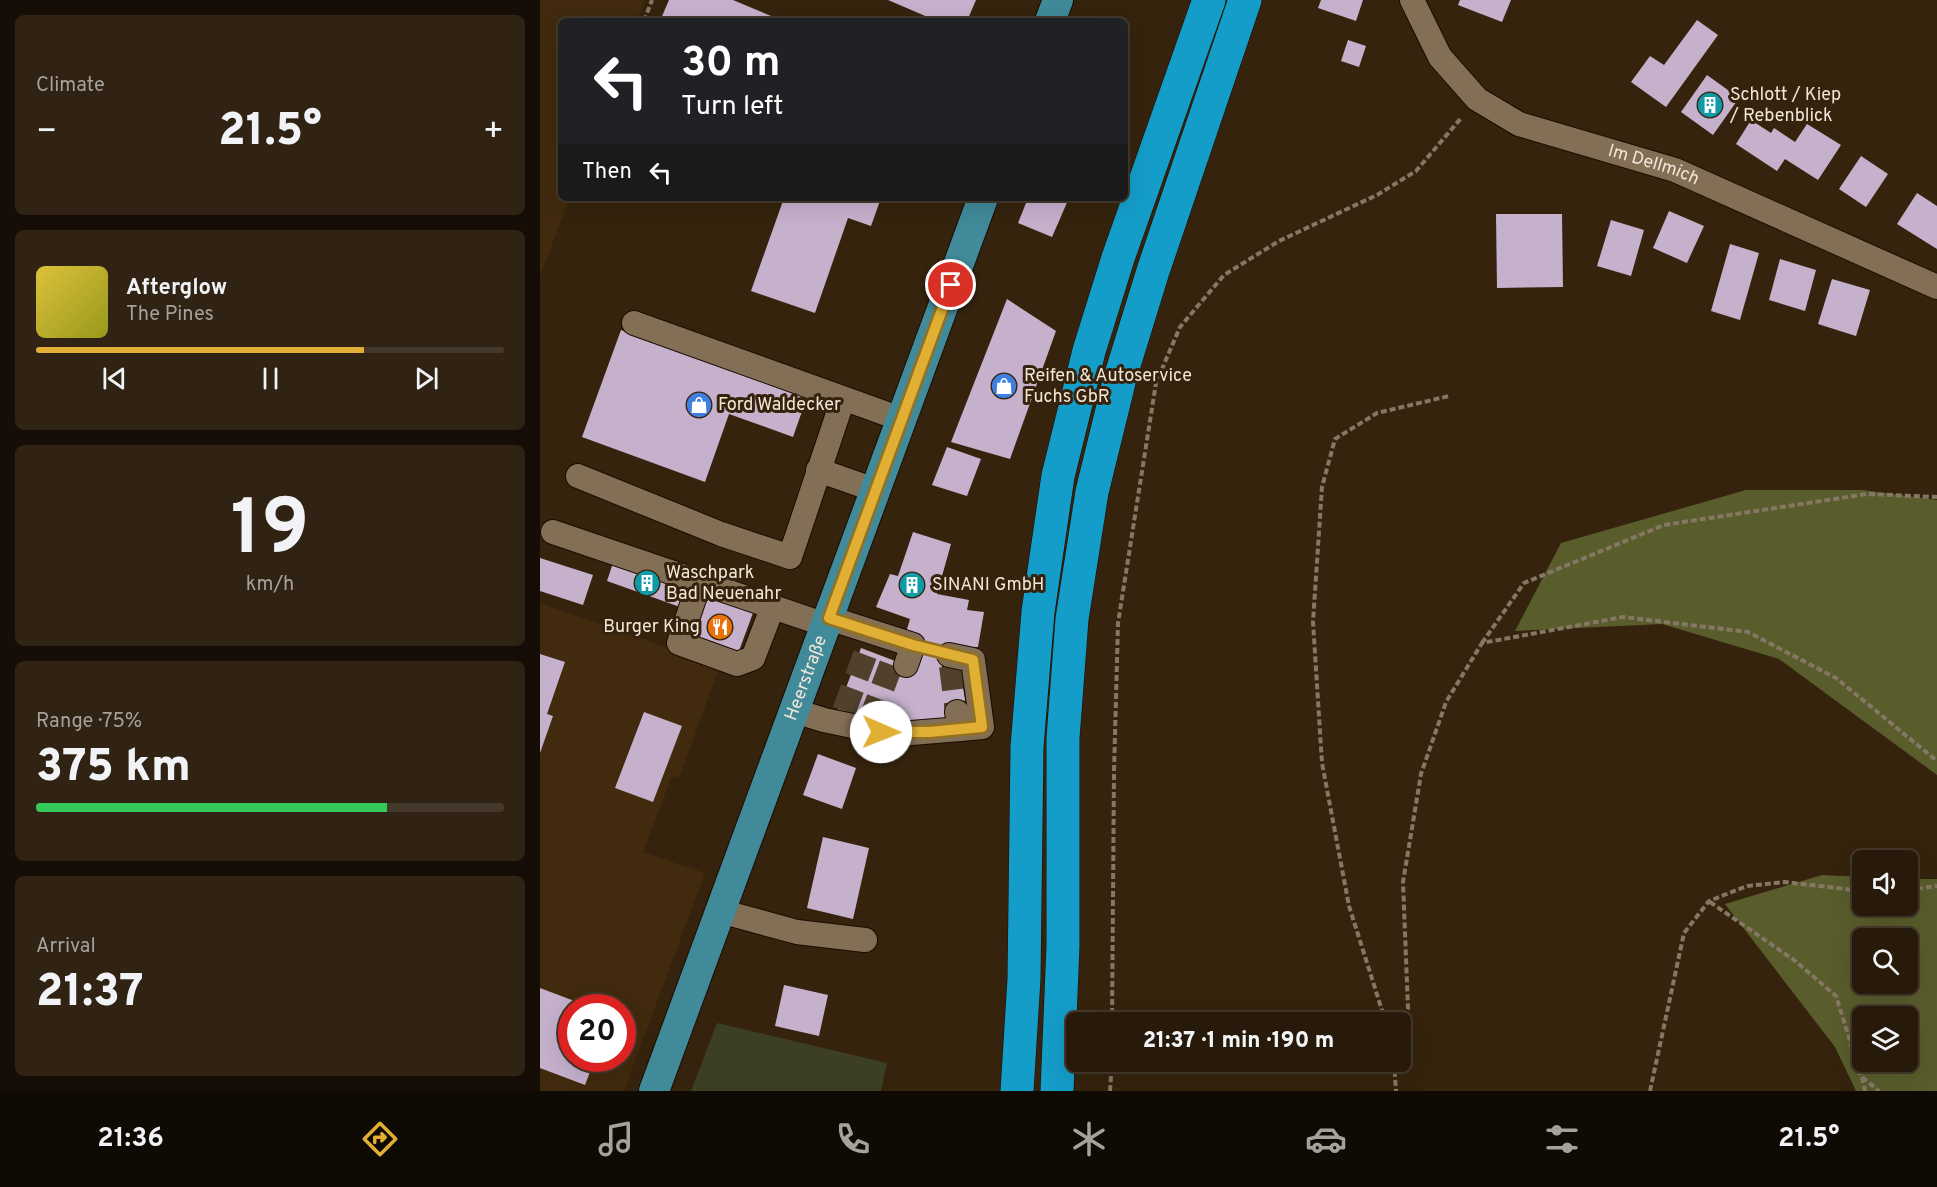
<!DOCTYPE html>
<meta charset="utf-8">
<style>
body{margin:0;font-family:Overpass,sans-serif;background:#302313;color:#f1f3f6;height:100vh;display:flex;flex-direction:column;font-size:22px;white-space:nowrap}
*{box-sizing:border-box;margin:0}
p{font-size:20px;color:#a5a19c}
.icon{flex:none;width:33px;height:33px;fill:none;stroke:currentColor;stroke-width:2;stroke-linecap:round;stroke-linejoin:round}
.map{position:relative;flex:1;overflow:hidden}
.sheet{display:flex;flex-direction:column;gap:15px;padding:15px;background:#160e06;width:540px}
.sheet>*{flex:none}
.hud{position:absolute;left:18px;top:18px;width:570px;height:183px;border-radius:9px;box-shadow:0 6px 24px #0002,0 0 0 2px #44382b;background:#202124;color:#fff;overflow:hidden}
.buttons{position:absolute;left:1312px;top:850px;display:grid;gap:12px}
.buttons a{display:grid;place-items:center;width:66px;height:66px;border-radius:9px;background:#281a0a;box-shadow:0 6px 24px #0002,0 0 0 2px #44382b;font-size:30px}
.speed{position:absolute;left:18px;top:994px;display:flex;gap:12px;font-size:30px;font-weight:700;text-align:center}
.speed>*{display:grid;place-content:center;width:78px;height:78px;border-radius:50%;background:#281a0a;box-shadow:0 6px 24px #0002,0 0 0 2px #44382b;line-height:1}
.speed .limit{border:9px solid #d22;background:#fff;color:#111}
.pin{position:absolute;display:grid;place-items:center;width:51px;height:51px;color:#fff;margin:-26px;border:3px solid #fff;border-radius:50%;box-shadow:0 2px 6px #0007}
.me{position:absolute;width:66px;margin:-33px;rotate:91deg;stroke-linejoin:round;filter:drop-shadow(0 0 4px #0008)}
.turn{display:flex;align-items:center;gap:21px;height:126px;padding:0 24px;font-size:27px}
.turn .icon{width:78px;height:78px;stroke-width:2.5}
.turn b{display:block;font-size:42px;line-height:51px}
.then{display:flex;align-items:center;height:57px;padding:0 24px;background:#0003;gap:12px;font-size:22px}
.big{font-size:45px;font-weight:800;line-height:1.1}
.sheet .tile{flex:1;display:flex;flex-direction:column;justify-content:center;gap:9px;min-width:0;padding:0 21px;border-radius:9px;background:#302313}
.sheet .dial{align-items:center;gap:0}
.dial b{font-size:78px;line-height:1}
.song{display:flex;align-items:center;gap:18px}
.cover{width:72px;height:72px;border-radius:9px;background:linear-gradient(135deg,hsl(50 70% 55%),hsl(60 70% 35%))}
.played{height:6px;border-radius:3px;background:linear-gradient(90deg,#e1af34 70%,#44382b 70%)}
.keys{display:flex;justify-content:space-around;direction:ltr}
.heat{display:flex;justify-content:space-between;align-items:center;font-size:33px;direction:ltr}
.charge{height:9px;border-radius:4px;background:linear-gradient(90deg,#34c759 75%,#44382b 0)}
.trip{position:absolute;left:526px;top:1012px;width:345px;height:60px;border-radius:9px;background:#281a0a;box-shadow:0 6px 24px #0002,0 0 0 2px #44382b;font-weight:800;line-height:60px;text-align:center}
.tabs{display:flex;height:96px;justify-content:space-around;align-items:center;background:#100a04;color:#a5a19c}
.tabs .icon{width:42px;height:42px}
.tabs .active{color:#e1af34}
.tabs b{font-size:27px;color:#f1f3f6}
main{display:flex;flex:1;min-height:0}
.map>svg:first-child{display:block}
.built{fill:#412a0d;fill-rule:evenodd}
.green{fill:#3c3f24}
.forest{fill:#595d2c;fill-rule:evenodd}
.building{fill:#c6b1cd}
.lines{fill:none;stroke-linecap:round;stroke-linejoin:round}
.minor-tunnel{stroke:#51402c;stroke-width:24;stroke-dasharray:24 12;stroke-linecap:butt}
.minor-casing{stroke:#1c0c00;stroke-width:26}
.major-casing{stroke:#1c0c00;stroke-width:32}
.highway-casing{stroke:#1c0c00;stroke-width:34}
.path{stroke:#867765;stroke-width:4;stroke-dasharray:6 3;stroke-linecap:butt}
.minor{stroke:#836e56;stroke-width:24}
.major{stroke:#408a9a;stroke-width:30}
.highway{stroke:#149dc8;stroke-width:33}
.route-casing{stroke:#927222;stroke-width:15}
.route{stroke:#e1af34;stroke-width:10}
.labels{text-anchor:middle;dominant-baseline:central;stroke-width:6;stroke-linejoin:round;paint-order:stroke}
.poi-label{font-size:18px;fill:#f2e6d9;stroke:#35230d;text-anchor:start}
.street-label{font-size:18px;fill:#f2e6d9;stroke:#35230d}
</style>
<main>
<section class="sheet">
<div class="tile"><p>Climate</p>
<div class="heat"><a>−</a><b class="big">21.5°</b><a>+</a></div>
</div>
<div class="tile">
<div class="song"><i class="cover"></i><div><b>Afterglow</b><p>The Pines</p></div></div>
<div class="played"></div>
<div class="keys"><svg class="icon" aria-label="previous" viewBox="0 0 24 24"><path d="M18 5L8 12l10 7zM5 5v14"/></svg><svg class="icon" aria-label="pause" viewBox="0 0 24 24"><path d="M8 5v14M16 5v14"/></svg><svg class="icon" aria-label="next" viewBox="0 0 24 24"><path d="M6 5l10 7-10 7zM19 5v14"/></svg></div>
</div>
<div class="tile dial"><b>19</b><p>km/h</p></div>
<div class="tile"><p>Range · 75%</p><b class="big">375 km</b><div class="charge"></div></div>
<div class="tile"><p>Arrival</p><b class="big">21:37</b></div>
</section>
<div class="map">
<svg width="1397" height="1091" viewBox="0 0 1397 1091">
<rect width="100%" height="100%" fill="#35230d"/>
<!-- built -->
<g class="built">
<polygon points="0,0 105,0 97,21 21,21 21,198 30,198 0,276"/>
<path d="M0,603l180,63 -41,112 -7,-2 -29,76 62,21 -81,218h-84zM32,1008h50v51h-50z"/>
</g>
<!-- green -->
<polygon class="green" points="177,1023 347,1063 341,1091 151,1091"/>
<!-- forest -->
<g class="forest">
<polygon points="1206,490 1323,490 1397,500 1397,775 1239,659 1122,624 975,631 1021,543"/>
<path d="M1282,875l41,2v29h45v-27h29v212h-81l-21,-44 -110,-143zM1323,939h45v45h-45zM1323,1017h45v45h-45z"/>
</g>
<!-- building -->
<g class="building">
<polygon points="129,0 193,0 243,21 120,21"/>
<polygon points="348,0 436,0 427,21 397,21"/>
<polygon points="781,0 823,0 816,21 778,8"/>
<polygon points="920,0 971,0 962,22 918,5"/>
<polygon points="1157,20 1178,35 1126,107 1091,82 1110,56 1124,65"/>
<polygon points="808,40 826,46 819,67 801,61"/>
<polygon points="1167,75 1199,98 1173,135 1141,112"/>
<polygon points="1211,120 1231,133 1234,128 1255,142 1267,124 1301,145 1278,180 1245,159 1237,171 1196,144"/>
<polygon points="1321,156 1348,174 1326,207 1299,189"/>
<polygon points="1377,193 1397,206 1397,249 1357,224"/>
<polygon points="244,198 341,198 331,226 308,218 275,313 211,291"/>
<polygon points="488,198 529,198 512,237 478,223"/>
<polygon points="1129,211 1164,226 1147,263 1113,248"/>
<polygon points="956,214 1022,214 1023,287 957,288"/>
<polygon points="1071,220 1104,230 1091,276 1057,266"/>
<polygon points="1190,244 1219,253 1200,320 1171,311"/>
<polygon points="1240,259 1276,270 1265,311 1229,300"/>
<polygon points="1292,279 1330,290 1316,336 1278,324"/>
<polygon points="467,299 516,331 470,459 411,442"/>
<polygon points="81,330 267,397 253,437 189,414 165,482 42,437"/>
<polygon points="407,447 441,459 427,496 392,485"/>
<polygon points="373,532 411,544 397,594 429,600 427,610 444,612 438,647 408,647 364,639 370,619 336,607 350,574 358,576"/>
<polygon points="0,558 53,575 43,605 0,591"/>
<polygon points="74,560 148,586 140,607 67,581"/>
<polygon points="164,595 213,613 196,659 147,641"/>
<polygon points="321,648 371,667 378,650 402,659 402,668 419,664 427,711 411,724 354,730 298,709"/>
<polygon points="0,654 25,662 7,714 13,716 0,753"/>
<polygon points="104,712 142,726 113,802 75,788"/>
<polygon points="278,754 316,768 302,809 263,795"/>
<polygon points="283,837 329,848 313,919 267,908"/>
<polygon points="244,985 288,995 279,1036 235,1026"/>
<polygon points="0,988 53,1008 32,1008 32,1059 55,1059 45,1085 0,1068"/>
</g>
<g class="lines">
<!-- minor-tunnel -->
<g class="minor-tunnel">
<polyline points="411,666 417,712"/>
<polyline points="304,711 327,650"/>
<polyline points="330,721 353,660"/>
</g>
<!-- minor casing -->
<g class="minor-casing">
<g id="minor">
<path id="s1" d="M872,0l28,57 37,42 42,25 156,46 262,117"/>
<polyline points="94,323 361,419"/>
<polyline points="278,470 335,490"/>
<polyline points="38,476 181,534 250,557 303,399"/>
<polyline points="13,532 286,625"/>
<polyline points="160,581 139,643 197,664 213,658 233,606"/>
<polyline points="289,618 373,645 366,665"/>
<polyline points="409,655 433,660 442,727 420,729"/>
<polyline points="255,711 284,720 341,732 343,726"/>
<polyline points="341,732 359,734 420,729 417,712"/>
<polyline points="180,911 257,932 325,940"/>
</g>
</g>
<!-- major casing -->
<g class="major-casing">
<g id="major">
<polyline points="510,21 518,0"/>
<path id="s2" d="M114,1091l329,-893"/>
</g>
</g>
<!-- highway casing -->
<g class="highway-casing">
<g id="highway">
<polyline points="477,1091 484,979 487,747 498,612 518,476 549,351 578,258 669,0"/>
<polyline points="517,1091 523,946 523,738 532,619 552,492 580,378 613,271 705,0"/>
</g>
</g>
<!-- path -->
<g class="path">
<polyline points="104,21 112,0"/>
<polyline points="942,643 984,583 1124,525 1327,494 1397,497"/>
<polyline points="1368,890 1397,886"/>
<polyline points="1170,902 1254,960 1296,996 1321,1076 1339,1091"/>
<polyline points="572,1023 574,772 578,623 616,383 640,327 684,275 739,241 837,195 876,171 922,117"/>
<polyline points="846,1023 809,906 782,763 773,622 782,487 795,439 837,413 909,396"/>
<polyline points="861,1026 868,1009 863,882 881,774 906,702 942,643 1083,617 1208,632 1296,678 1397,761"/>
<polyline points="854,1062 856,1091"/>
<polyline points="1322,1077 1325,1091"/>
<polyline points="570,1091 572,1062"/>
<polyline points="1110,1091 1144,933 1169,901 1207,886 1245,882 1323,891"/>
</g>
<!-- minor -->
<use href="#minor" class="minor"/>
<!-- major -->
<use href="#major" class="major"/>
<!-- highway -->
<use href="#highway" class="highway"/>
</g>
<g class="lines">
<!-- route casing -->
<g class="route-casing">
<polyline id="route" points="341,732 389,732 442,727 433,660 373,645 289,618 411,285"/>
</g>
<!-- route -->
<use href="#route" class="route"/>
</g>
<!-- icons -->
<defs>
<g id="building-disc" transform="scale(1.35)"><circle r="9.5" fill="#0f9aa8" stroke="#35230d"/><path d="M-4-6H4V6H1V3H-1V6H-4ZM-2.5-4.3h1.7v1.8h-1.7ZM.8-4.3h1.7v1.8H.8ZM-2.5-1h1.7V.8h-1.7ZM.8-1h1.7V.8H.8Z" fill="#fff"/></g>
<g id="shop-disc" transform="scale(1.35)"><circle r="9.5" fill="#3f7fe0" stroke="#35230d"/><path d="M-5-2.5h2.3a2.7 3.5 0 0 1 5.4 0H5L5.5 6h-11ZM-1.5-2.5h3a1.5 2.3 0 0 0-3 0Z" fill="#fff"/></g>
<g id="restaurant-disc" transform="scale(1.35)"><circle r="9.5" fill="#e8710a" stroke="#35230d"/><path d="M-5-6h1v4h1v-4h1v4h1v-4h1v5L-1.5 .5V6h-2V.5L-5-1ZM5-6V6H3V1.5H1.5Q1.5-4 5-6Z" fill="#fff"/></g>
</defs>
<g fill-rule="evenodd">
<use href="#building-disc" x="1170" y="105"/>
<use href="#shop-disc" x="464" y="386"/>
<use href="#shop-disc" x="159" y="405"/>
<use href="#building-disc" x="107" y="583"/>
<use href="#building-disc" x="372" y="585"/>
<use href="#restaurant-disc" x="180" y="627"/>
</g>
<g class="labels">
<!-- poi labels -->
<g class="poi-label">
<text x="1190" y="95">Schlott / Kiep<tspan x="1190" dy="21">/ Rebenblick</tspan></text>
<text x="484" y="376">Reifen &amp; Autoservice<tspan x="484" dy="21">Fuchs GbR</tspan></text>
<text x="178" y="405">Ford Waldecker</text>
<text x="126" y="573">Waschpark<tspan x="126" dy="21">Bad Neuenahr</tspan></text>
<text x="392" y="585">SINANI GmbH</text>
<text x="160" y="627" text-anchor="end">Burger King</text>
</g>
<!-- street labels -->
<g class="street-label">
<text stroke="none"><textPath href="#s1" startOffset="309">Im Dellmich</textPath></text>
<text stroke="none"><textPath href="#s2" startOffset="440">Heerstraße</textPath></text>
</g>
</g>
</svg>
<div class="buttons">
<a><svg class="icon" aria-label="sound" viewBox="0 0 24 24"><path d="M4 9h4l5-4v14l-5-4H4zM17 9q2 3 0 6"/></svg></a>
<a><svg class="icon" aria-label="search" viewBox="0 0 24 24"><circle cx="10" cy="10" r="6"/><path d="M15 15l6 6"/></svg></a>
<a><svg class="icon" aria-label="layers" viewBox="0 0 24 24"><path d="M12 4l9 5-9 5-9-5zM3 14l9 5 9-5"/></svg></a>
</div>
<div class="speed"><div class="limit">20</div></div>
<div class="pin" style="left:411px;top:285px;background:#d93025"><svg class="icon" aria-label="arrive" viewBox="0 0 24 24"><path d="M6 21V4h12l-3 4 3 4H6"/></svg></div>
<svg class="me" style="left:341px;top:732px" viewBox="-20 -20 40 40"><circle r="19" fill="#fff"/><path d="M0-13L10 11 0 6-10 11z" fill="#e1af34"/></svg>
<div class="trip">21:37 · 1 min · 190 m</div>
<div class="hud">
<div class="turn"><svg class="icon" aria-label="left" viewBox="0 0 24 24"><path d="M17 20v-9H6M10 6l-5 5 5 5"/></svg><div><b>30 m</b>Turn left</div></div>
<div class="then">Then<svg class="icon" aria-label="left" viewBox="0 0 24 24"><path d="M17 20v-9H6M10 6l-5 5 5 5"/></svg></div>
</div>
</div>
</main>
<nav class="tabs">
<b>21:36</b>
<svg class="icon active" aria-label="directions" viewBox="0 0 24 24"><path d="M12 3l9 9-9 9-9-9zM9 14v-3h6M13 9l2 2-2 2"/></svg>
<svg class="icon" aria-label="music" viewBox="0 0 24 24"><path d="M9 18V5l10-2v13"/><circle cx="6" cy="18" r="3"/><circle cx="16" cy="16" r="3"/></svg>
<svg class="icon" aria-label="phone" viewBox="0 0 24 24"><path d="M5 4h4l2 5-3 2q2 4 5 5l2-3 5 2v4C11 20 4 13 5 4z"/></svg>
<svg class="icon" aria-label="climate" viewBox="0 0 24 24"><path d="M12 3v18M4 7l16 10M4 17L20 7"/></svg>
<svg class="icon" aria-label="car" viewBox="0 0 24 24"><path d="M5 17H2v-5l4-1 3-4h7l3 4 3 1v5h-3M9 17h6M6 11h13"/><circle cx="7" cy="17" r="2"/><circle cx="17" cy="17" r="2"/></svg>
<svg class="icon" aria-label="filters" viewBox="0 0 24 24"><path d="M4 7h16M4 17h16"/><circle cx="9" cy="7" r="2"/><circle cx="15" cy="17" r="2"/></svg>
<b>21.5°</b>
</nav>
